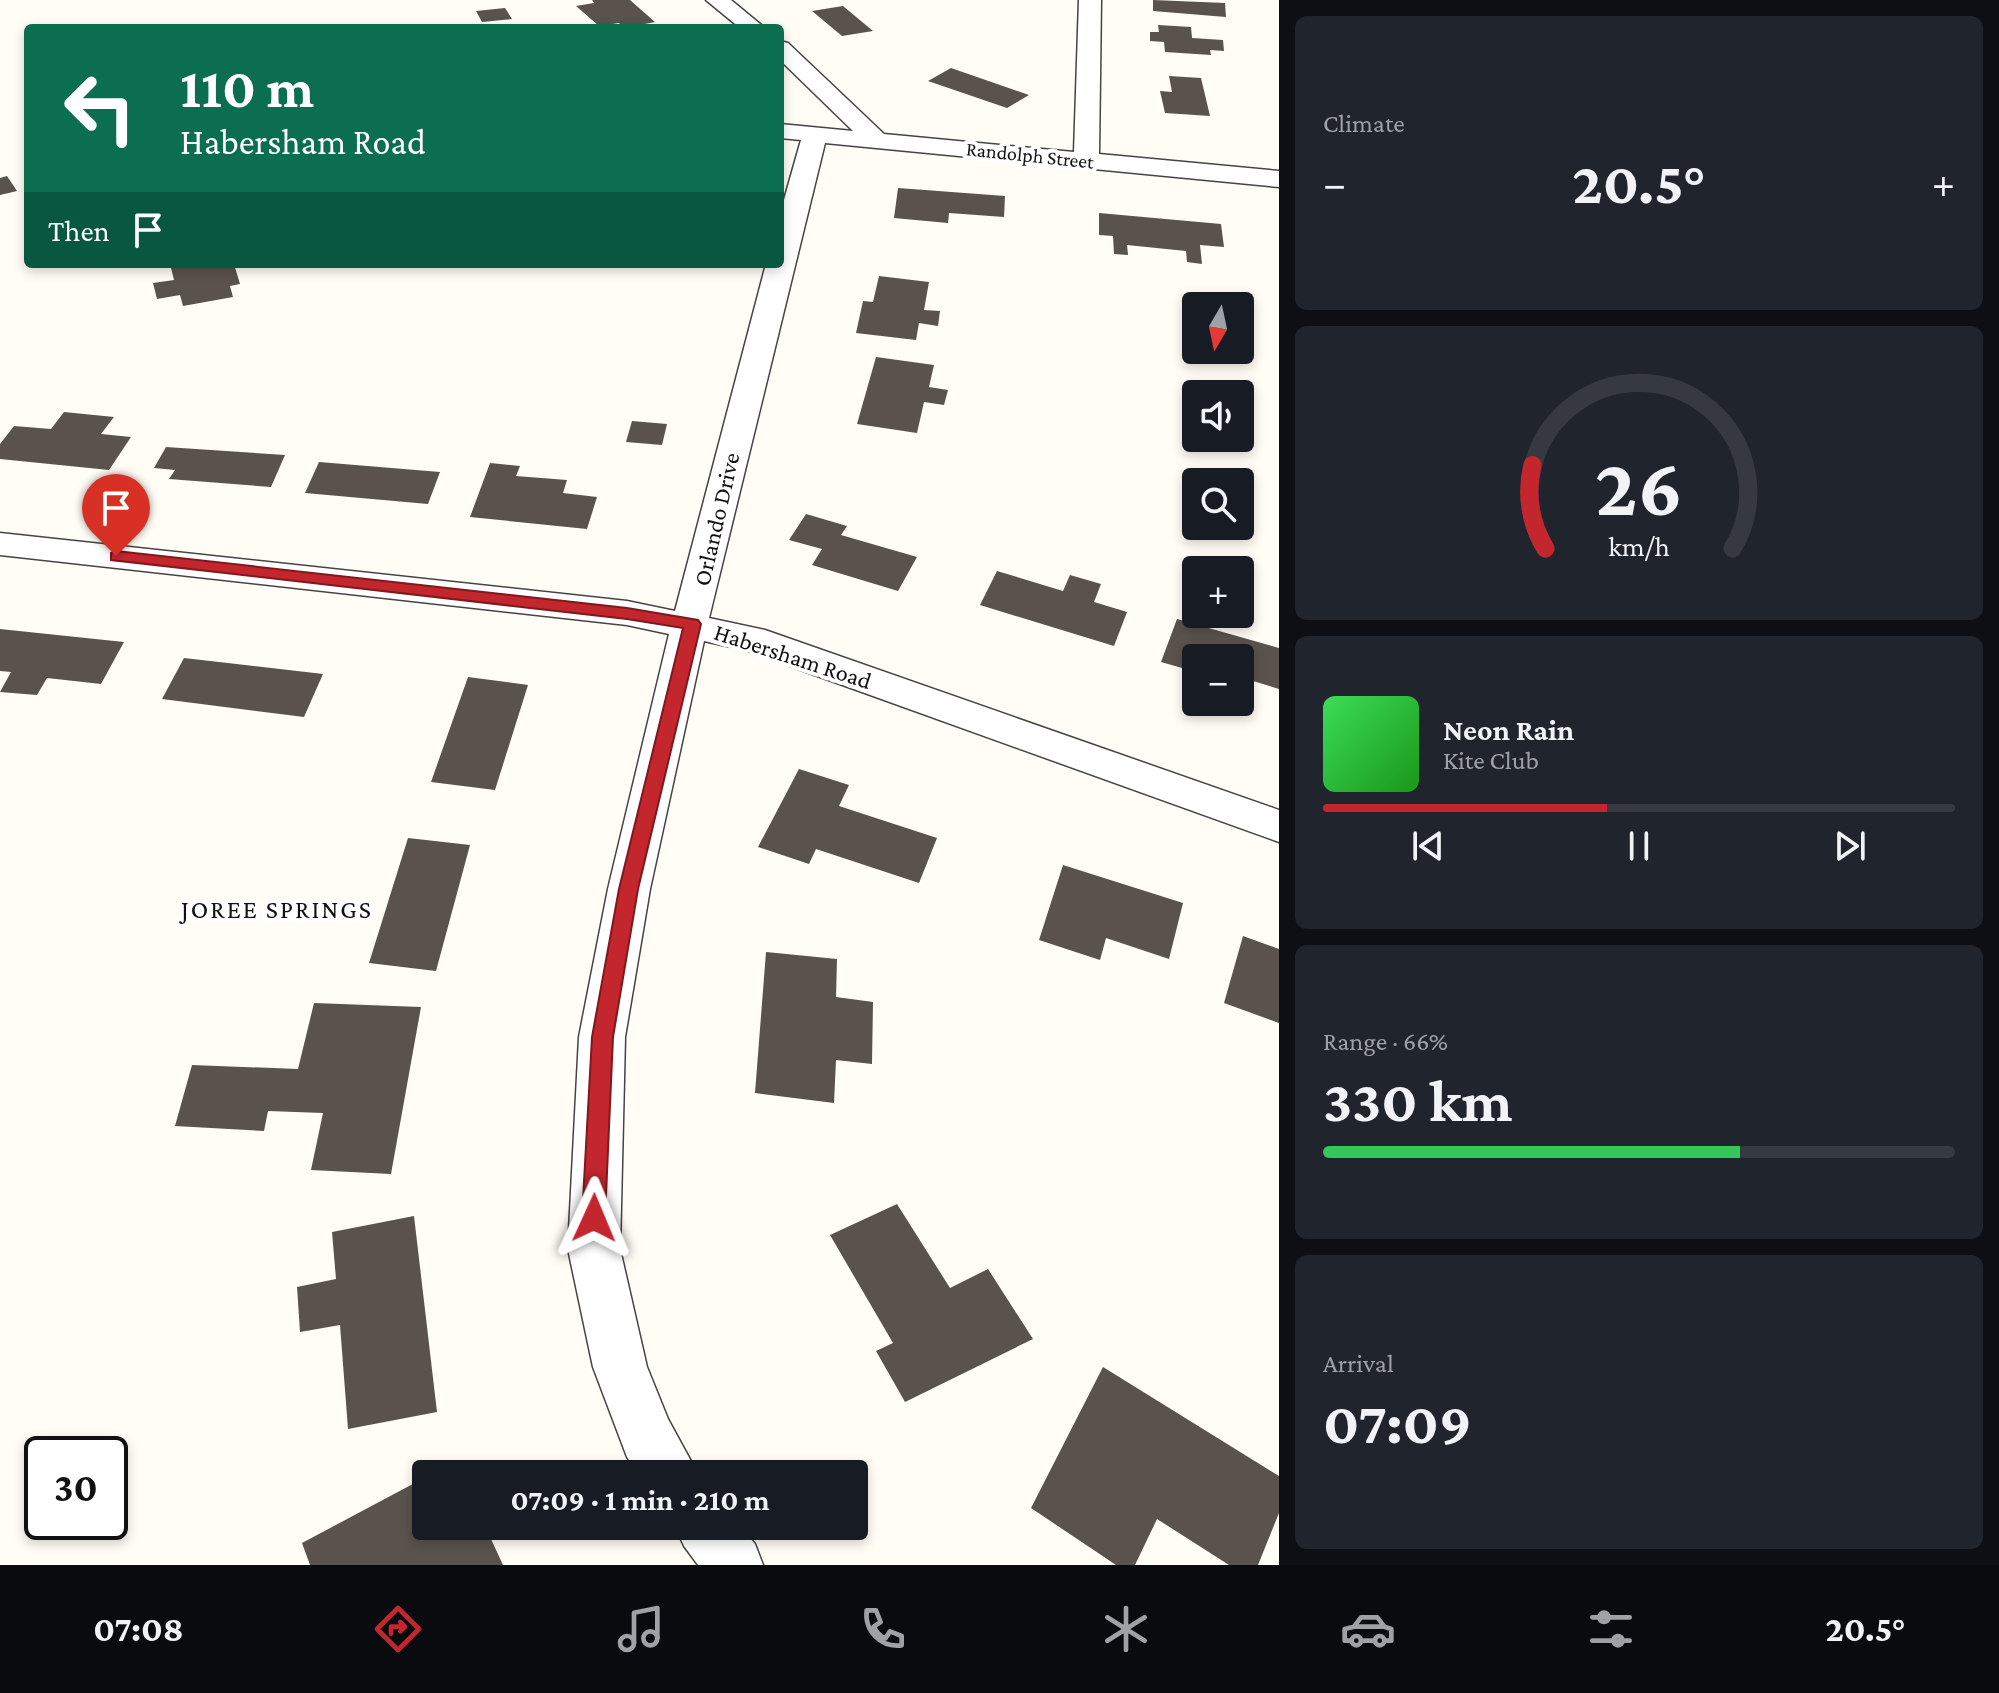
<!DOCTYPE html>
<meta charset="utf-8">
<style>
body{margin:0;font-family:"Crimson Pro",serif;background:#20242c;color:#f1f3f6;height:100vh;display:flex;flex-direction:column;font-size:30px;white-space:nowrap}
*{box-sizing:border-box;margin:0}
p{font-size:26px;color:#9ea1a6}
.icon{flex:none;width:44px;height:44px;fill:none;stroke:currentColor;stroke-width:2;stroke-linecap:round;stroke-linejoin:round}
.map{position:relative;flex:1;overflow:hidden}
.drawer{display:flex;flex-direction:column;gap:16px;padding:16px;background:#0d0f14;width:720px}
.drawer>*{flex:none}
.top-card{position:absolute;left:24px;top:24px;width:760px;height:244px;border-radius:8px;box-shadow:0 4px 12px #0003;background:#0b6e4f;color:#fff;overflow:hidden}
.needle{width:52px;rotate:189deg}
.tools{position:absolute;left:1182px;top:292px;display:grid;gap:16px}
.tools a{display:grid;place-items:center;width:72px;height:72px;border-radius:8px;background:#171b24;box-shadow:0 4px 12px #0003;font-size:40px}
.speed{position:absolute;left:24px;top:1436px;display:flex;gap:16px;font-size:40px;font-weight:700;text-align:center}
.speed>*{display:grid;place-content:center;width:104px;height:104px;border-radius:50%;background:#171b24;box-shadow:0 4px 12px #0003;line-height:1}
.speed .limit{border:4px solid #111;border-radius:12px;background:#fff;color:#111}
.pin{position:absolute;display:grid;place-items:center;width:68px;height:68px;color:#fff;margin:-82px -34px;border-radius:50% 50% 50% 0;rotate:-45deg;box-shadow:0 0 8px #0007}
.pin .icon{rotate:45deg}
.me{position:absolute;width:88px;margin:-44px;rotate:1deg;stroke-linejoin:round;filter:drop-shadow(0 0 6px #0008)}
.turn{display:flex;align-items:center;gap:28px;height:168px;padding:0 24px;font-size:36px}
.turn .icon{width:104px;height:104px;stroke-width:2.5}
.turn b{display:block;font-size:56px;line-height:68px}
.then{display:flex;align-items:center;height:76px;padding:0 24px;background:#0003;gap:16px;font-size:30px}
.big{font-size:60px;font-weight:700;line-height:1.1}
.drawer .tile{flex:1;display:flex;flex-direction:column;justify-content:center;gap:12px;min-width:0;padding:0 28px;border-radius:12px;background:#20242c}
.drawer .dial{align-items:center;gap:0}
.dial svg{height:208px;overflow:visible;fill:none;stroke:#363941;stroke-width:7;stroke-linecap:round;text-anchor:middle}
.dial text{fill:#f1f3f6;stroke:none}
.song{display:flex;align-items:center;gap:24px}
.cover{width:96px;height:96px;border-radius:12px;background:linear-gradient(135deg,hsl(130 70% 55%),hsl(120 70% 35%))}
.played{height:8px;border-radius:4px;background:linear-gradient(90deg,#c4262e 45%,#363941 45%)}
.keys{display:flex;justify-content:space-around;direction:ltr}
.heat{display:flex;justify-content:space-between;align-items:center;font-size:44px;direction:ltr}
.charge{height:12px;border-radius:6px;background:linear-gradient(90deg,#34c759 66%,#363941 0)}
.trip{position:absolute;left:412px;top:1460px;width:456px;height:80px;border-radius:8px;background:#171b24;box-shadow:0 4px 12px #0003;font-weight:700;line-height:80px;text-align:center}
.dock{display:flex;height:128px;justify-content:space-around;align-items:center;background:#090b0e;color:#9ea1a6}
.dock .icon{width:56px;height:56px}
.dock .current{color:#c4262e}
.dock b{font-size:36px;color:#f1f3f6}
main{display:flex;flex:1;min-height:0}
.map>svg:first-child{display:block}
.building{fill:#5a524d}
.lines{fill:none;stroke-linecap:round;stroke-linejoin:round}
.minor-casing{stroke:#444;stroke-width:3}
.minor{fill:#fff;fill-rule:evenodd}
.route{fill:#c4262e;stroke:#7f191e;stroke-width:2}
.labels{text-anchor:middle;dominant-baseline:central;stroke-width:8;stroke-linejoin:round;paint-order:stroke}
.far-street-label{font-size:20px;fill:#111;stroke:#fff}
.street-label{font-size:24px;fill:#111;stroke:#fff}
.neighbourhood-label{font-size:26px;letter-spacing:2px;fill:#111;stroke:#fff}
</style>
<main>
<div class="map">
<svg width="1279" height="1565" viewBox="0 0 1279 1565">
<rect width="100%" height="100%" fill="#fffdf5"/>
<!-- building -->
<g class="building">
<polygon points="592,0 630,0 655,22 624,28 619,23 599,26 576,6 594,3"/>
<polygon points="1153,0 1225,3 1226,17 1153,11"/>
<polygon points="843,6 873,31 842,36 812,11"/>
<polygon points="505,8 512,19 482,22 476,11"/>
<polygon points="1158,25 1191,27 1192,38 1223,40 1224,51 1210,50 1211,55 1165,52 1164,42 1150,41 1150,32 1159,32"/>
<polygon points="951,68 1029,95 1007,108 928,81"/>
<polygon points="1169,76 1201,78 1210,116 1165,113 1160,91 1172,92"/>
<polygon points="7,176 17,191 0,195 0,178"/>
<polygon points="898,188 1005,196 1004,217 949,213 948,223 894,218"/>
<polygon points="1099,213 1221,224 1224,247 1200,245 1202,264 1187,262 1186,251 1127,245 1128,255 1114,254 1113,236 1099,235"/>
<polygon points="170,264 234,264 240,284 230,286 233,297 183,306 180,295 157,299 153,283 174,280"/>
<polygon points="879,276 929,282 924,310 940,311 938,326 919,323 916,340 856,333 863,301 873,302"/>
<polygon points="876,357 934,365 929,387 948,390 944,405 924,402 917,433 857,424"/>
<polygon points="64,412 114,417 101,434 131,437 109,470 0,459 0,444 14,426 51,429"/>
<polygon points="632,421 667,424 662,445 626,442"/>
<polygon points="166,447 285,455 271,487 169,479 175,470 154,468"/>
<polygon points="319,462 440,472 428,504 305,493"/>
<polygon points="490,463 520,466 516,476 567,480 563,493 597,497 587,529 470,517"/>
<polygon points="806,514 847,526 841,535 917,557 898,591 812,565 822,549 789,540"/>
<polygon points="997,571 1063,591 1070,575 1101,584 1094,602 1127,612 1114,646 980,605"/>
<polygon points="1177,619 1279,648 1279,689 1240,677 1240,658 1196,658 1196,672 1161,662"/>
<polygon points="0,629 124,642 101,684 47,678 37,695 0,692 11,672 0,671"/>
<polygon points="184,658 323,674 304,717 162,699"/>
<polygon points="468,677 528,685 495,790 431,782"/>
<polygon points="799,769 849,785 839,806 937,838 919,883 816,849 809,864 758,847"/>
<polygon points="408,838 470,845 436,971 369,963"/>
<polygon points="1063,865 1183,903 1169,959 1106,938 1100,960 1039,940"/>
<polygon points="1243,936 1279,949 1279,1023 1224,1003"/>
<polygon points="766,952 837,959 836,997 873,1002 872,1064 836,1060 834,1103 755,1093"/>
<polygon points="314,1003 421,1007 391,1174 311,1170 323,1113 268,1111 264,1131 175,1126 192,1065 298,1069"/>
<polygon points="897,1204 950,1288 988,1269 1033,1339 905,1402 876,1351 893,1343 830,1235"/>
<polygon points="414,1216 437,1412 348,1429 340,1325 300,1332 297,1287 336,1279 332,1232"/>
<polygon points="1103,1367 1279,1476 1279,1513 1258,1565 1229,1565 1157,1519 1135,1565 1116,1565 1031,1508"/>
<polygon points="457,1461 462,1474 431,1474"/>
<polygon points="426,1477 426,1526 485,1526 503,1565 310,1565 302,1543"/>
</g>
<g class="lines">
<!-- minor casing -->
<g class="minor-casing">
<g id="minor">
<polygon points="706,0 731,0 765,28 740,28"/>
<polygon points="1079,0 1101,0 1099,154 1279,171 1279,187 825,143 709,618 765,630 1279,810 1279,842 745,650 704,641 650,889 625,1037 620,1249 647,1367 668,1419 698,1474 638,1474 627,1457 593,1367 568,1249 579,1037 608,889 669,634 627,625 0,555 0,533 627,601 675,611 766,264 780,264 780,214 801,140 780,138 780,124 853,131 780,60 780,41 788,43 884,134 1074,152"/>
<polygon points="675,1526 740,1526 755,1544 763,1565 698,1565 684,1546"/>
</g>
</g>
<!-- minor -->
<use href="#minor" class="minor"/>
</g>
<!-- route -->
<polygon class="route" points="116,551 627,608 698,620 701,624 638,889 613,1037 605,1218 602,1226 594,1229 585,1226 582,1218 592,1037 619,889 683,628 627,619 111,560 111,553"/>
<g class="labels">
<!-- far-street labels -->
<g class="far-street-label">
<text transform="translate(1030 155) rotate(6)">Randolph Street</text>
</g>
<!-- street labels -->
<g class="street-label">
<text transform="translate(716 519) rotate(-77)">Orlando Drive</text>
<text transform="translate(793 656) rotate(18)">Habersham Road</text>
</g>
<!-- neighbourhood labels -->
<g class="neighbourhood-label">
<text x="277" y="909">JOREE SPRINGS</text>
</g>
</g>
</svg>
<div class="tools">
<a><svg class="needle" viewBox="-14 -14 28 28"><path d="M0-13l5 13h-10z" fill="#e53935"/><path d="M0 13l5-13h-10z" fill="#9ea1a6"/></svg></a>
<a><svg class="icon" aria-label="sound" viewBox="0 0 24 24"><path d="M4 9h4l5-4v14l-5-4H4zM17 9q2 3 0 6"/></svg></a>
<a><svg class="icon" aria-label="search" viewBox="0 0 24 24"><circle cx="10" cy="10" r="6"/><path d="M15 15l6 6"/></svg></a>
<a>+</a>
<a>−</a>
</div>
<div class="speed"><div class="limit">30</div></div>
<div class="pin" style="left:116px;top:556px;background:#d93025"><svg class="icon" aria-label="arrive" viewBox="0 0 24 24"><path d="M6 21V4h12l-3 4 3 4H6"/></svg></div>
<svg class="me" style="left:594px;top:1218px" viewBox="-20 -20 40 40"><path d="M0-17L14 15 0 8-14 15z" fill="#c4262e" stroke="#fff" stroke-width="4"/></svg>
<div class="trip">07:09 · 1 min · 210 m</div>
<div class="top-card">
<div class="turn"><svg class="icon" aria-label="left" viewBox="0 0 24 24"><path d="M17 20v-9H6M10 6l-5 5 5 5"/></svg><div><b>110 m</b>Habersham Road</div></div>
<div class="then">Then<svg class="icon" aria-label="arrive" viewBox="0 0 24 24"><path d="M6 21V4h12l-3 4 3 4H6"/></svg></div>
</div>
</div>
<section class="drawer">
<div class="tile"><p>Climate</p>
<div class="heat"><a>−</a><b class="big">20.5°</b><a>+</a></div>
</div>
<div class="tile dial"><svg viewBox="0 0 100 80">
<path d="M14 69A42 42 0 1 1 86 69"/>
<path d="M14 69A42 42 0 0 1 9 37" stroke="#c4262e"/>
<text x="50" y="56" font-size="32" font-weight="700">26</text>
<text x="50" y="72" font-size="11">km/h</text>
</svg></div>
<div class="tile">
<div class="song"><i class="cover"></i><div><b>Neon Rain</b><p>Kite Club</p></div></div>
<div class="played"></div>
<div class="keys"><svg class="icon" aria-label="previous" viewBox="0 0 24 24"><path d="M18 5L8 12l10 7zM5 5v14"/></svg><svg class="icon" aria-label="pause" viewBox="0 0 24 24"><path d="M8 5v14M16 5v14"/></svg><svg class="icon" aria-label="next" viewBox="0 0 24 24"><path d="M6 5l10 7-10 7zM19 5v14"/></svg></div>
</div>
<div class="tile"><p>Range · 66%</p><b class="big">330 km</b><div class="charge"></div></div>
<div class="tile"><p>Arrival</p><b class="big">07:09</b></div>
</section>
</main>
<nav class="dock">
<b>07:08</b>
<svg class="icon current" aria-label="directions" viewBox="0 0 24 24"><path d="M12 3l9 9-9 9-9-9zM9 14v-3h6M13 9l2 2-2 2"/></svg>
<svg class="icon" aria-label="music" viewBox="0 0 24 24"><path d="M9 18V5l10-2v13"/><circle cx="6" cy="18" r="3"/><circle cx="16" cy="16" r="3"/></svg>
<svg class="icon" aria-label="phone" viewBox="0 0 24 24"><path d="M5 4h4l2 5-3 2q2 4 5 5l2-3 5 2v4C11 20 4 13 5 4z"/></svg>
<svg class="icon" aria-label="climate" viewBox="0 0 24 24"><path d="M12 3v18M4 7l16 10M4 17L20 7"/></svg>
<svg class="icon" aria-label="car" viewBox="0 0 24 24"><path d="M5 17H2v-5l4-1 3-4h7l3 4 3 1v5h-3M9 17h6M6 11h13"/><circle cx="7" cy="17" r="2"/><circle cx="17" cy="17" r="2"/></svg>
<svg class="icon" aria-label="filters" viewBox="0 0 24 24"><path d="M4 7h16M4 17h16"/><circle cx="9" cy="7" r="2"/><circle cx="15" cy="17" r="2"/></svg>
<b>20.5°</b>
</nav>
